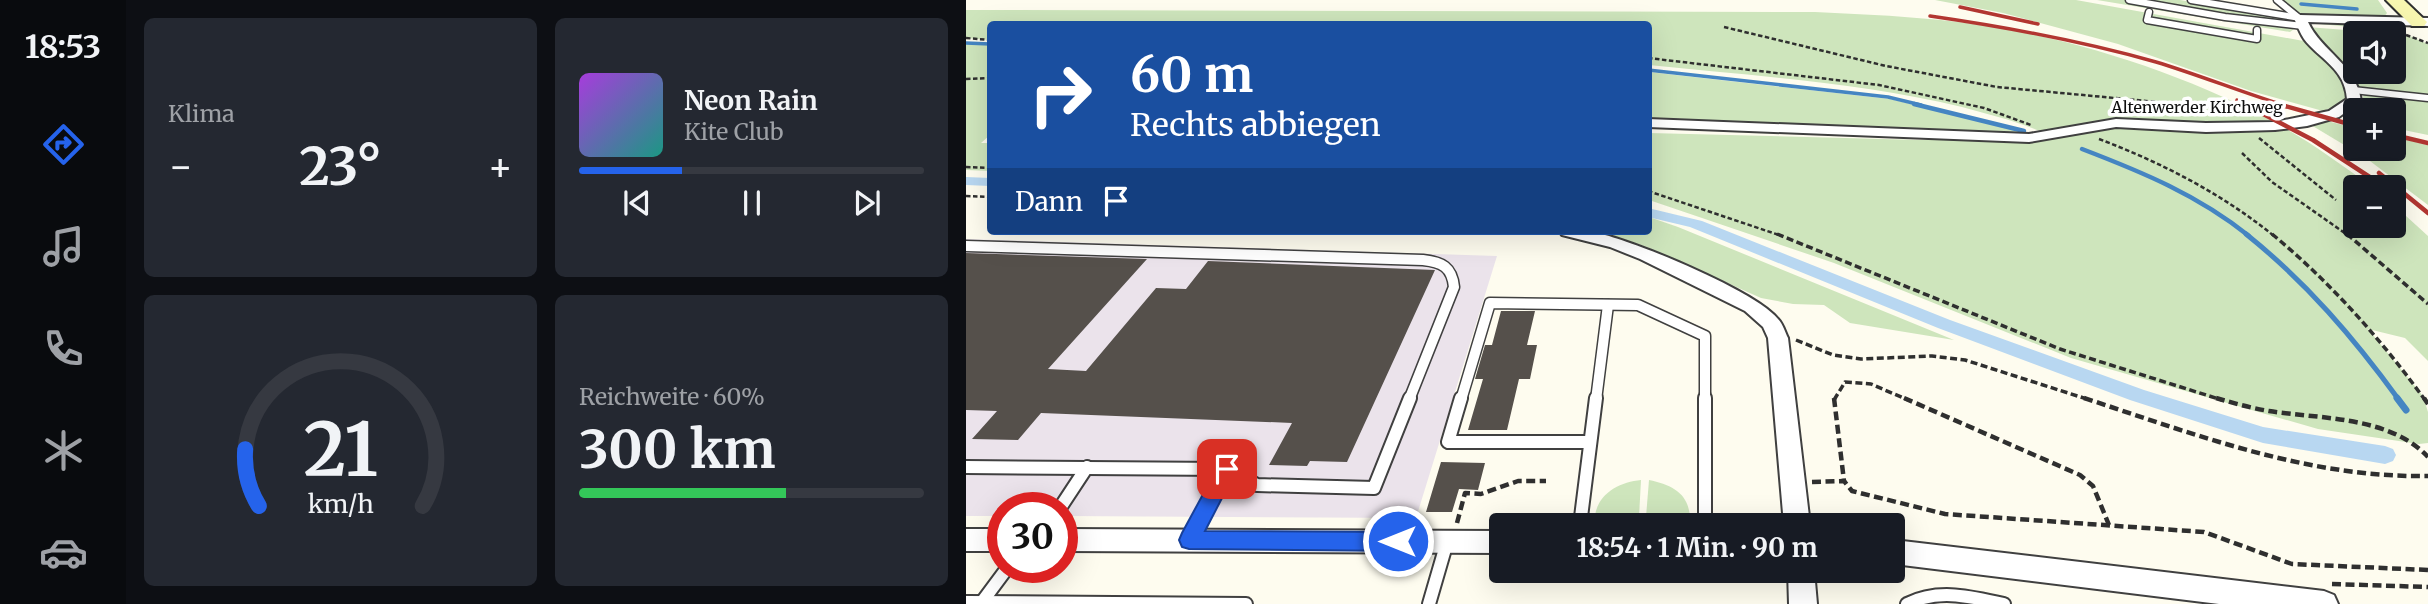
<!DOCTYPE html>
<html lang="de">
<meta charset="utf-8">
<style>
body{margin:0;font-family:Merriweather,serif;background:#242831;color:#f1f3f6;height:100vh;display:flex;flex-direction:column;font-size:26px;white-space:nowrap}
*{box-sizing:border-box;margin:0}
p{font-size:23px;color:#9ea1a6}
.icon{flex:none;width:38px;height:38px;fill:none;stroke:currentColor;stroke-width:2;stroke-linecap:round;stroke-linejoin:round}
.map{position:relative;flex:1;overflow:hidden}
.details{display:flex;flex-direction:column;gap:18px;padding:18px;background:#0d0f14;width:840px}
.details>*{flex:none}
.top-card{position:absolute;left:21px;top:21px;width:665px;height:214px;border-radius:7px;box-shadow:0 7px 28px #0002;background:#1a4fa0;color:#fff;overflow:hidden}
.tools{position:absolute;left:1377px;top:21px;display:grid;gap:14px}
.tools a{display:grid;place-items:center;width:63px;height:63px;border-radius:7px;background:#171b24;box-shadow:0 7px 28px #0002;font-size:35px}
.speed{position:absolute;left:21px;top:492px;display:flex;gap:14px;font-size:35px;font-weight:700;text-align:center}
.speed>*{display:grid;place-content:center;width:91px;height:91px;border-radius:50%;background:#171b24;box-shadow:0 7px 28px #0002;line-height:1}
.speed .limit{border:10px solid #d22;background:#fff;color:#111}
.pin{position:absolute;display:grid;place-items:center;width:60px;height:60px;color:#fff;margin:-30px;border-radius:14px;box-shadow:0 4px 10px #0006}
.me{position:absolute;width:77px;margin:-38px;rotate:270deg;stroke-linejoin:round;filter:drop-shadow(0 0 5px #0008)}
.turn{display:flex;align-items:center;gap:24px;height:147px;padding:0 28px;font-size:32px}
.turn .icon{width:91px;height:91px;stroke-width:2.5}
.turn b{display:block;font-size:49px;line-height:60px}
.then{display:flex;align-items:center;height:66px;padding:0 28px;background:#0003;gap:14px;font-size:26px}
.big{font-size:52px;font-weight:700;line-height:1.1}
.details .widget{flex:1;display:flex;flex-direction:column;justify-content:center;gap:10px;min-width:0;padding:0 24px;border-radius:10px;background:#242831}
.details .dial{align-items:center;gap:0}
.dial svg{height:182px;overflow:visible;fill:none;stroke:#363941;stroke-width:7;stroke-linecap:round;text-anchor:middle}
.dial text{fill:#f1f3f6;stroke:none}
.song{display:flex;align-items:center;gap:21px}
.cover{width:84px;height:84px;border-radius:10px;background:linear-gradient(135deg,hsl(280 70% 55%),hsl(170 70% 35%))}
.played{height:7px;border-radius:4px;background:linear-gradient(90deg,#2563eb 30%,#363941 30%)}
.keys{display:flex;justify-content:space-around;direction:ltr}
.heat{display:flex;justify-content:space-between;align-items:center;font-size:38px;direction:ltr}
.charge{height:10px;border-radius:5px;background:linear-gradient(90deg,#34c759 60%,#363941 0)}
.details .tiles{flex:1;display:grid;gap:18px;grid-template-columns:repeat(2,1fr)}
.trip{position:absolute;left:523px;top:513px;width:416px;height:70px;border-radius:7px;background:#171b24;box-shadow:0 7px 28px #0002;font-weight:700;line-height:70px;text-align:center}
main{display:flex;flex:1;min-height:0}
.tabs{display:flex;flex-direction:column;width:126px;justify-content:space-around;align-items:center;background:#090b0e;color:#9ea1a6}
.tabs .icon{width:49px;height:49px}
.tabs .current{color:#2563eb}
.tabs b{font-size:32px;color:#f1f3f6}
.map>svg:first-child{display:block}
.industrial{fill:#ebe3eb}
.green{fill:#cee5bc}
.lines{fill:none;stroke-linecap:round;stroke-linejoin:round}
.stream-far3{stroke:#4585c2;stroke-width:3.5}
.stream-far2{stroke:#4585c2;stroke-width:4.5}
.stream-far1{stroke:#4585c2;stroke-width:5}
.stream{stroke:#4585c2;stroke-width:7}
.canal{fill:#b8d7f1;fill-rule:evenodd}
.building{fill:#55504b}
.service-far2-casing{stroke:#404040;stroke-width:9}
.service-far1-casing{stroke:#404040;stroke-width:13}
.service-casing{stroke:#404040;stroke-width:16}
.minor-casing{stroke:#404040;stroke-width:4}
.secondary-casing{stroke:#2f2f2f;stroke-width:4}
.path-far2{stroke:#2f2f2f;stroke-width:2.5;stroke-dasharray:4.5 2.5;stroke-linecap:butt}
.path-far1{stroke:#2f2f2f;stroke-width:3.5;stroke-dasharray:7 3.5;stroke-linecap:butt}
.path{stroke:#2f2f2f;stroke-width:4.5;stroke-dasharray:9 4.5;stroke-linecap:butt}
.service-far2{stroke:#fff;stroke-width:6}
.service-far1{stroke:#fff;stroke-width:10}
.service{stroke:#fff;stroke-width:12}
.minor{fill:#fff;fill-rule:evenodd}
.secondary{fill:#f8f6b0;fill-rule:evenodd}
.rail-far1{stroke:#b23631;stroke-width:3.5}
.rail{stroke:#b23631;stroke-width:4.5}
.route{fill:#2563eb;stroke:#184099;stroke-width:2}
.labels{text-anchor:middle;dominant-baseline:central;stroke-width:7;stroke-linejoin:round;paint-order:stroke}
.far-street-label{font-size:16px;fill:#0d0d0d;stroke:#fff}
</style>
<main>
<nav class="tabs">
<b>18:53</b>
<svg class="icon current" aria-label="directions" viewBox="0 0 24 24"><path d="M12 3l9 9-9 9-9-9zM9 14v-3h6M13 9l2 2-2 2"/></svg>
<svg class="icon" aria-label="music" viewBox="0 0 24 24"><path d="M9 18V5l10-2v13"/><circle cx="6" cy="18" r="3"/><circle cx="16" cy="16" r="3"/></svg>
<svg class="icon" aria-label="phone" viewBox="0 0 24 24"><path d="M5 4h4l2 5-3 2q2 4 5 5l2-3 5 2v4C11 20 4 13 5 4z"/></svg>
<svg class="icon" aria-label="climate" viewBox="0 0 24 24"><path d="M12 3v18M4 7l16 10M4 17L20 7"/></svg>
<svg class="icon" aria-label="car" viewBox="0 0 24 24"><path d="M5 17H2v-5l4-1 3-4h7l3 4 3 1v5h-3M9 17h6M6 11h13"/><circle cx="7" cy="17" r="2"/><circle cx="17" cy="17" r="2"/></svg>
</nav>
<section class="details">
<div class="tiles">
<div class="widget"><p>Klima</p>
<div class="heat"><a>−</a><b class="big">23°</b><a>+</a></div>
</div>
<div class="widget">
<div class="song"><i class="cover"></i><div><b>Neon Rain</b><p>Kite Club</p></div></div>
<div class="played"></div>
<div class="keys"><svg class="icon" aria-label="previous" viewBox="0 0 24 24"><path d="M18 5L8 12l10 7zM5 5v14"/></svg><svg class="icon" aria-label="pause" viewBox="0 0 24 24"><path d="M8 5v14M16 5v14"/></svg><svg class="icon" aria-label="next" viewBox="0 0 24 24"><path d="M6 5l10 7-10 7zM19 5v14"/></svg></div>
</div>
<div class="widget dial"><svg viewBox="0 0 100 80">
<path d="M14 69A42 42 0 1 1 86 69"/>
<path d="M14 69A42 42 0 0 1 8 44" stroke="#2563eb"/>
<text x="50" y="56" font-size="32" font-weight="700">21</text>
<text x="50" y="72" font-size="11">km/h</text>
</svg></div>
<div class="widget"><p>Reichweite · 60%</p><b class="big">300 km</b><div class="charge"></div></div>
</div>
</section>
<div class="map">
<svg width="1462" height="604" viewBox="0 0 1462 604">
<rect width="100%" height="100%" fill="#fefcef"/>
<!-- industrial -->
<polygon class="industrial" points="0,239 531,256 450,518 96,516 96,508 37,508 37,516 0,516"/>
<!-- green -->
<g class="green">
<path d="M969,0h141l233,42c22,14 32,34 41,58l-27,11 -72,-20 -133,-47 -115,-31z"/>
<polygon points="1131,0 1214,0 1318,18 1332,26 1324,32"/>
<polygon points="1316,0 1412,0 1421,13 1418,17 1344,16 1332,12"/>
<path d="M0,10l849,2c66,3 132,6 196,18 92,18 189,51 270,96 31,17 60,39 89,59l3,2h-17v39h38v-21l34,31v125l-23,-23 -37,-9 55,67 5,16v31l-9,1 -101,-15 -247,-71 -237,-95 -185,-63v-67l272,7 127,-5c-27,-13 -57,-20 -86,-28 -103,-25 -209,-31 -313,-42l-1,-41h-658v16l-24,-2z"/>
<polygon points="1351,21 1424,22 1435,32 1344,23"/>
<polygon points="1341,27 1419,33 1390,33 1390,72 1428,72 1428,34 1441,35 1462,44 1462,95 1392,87 1365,50"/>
<polygon points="0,44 24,45 24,135 15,143 24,143 24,171 0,170"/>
<polygon points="683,72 924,99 1052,130 1057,134 683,122"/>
<polygon points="1398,94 1462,101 1462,135 1428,128 1428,110 1390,110 1389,119 1378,117 1396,101"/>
<polygon points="1361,121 1389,128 1390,149 1428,149 1428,137 1462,145 1462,205 1400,158 1345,125"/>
<polygon points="683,217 712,227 988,340 884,323 858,305 827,304 795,298 681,247 632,231 682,231"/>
<path d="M675,480l-2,37 -44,-1c3,-23 25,-34 46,-36z"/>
<path d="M683,480c22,5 39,12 41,37h-44z"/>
</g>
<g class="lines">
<!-- stream-far3 -->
<g class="stream-far3">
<polyline points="1335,4 1391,9"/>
<polyline points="0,43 24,44"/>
<polyline points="682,70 922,97 955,105"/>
</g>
<!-- stream-far2 -->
<g class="stream-far2">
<polyline points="948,104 1058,131"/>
<path d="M1116,149c60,23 116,46 167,87"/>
</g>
<!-- stream-far1 -->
<path class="stream-far1" d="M1280,234c60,48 108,104 153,166"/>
<!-- stream -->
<polyline class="stream" points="1431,398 1440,410"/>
<!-- canal -->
<g class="canal">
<polygon points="0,177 24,178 24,186 0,185"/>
<polygon points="682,208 736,221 984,320 1178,390 1297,427 1419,446 1427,449 1430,455 1427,461 1419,464 1297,443 1164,400 972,328 724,227 682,217"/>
</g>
</g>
<!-- building -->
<g class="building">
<polygon points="0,253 181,259 82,369 120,371 190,288 220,289 242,261 469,270 381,462 344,461 341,466 303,465 326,423 75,413 52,440 6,439 31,411 0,410"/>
<polygon points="535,311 569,311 561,345 571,345 564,379 553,379 541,430 502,430 517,379 509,379 519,345 526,345"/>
<polygon points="475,462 519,463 512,490 493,489 486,512 460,512"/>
</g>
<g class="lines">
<!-- service-far2 casing -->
<g class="service-far2-casing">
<g id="service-far2">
<polyline points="1163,0 1259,17 1337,26"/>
<polyline points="1225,0 1334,18"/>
<polyline points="1311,0 1332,17"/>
<polyline points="1183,12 1181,20 1291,39 1291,30"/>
<polyline points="1387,90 1462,98"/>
</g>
</g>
<!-- service-far1 casing -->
<g class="service-far1-casing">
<g id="service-far1">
<path d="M0,246l457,14c19,2 29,7 31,27l-45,113"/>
<polyline points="495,400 524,303 672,305 739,336 739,400"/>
<polyline points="630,400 642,305"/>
</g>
</g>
<!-- service casing -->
<g class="service-casing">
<g id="service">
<polyline points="495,398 482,442 624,442"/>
<polyline points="739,398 739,525"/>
<polyline points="0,467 261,469 223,539"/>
<polyline points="261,469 291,485 408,488 444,398"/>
<polyline points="94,508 121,467"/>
<polyline points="614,525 630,398"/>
<polyline points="0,602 280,604"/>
<polyline points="16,602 42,567"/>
<polyline points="463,604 481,542"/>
<path d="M941,604c32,-16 64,-7 97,0"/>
</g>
</g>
<!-- minor casing -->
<g class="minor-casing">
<g id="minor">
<path d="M1334,15l128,3v8l-120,-4c13,29 49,43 53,79l-22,16 -32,9 -32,4 -69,2 -90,-5 -87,15 -381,-15v-8l381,15 87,-15 90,4 69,-1 54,-11 18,-12c-2,-31 -28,-40 -43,-60 -4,-6 -7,-14 -10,-21z"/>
<path d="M593,231c11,0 23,-1 33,1 37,6 164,59 186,87 5,5 7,13 10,19l22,187h-26l-16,-187 -5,-11 -18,-16 -105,-52 -30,-12 -48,-12z"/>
<rect x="0" y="529" width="37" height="22"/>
<polygon points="96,529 536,531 536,553 96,551"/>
<polygon points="928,540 1358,591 1368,595 1372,604 1253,604 928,564"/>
<polygon points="822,570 848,570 851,604 823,604"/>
</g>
</g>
<!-- secondary casing -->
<g class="secondary-casing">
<polygon id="secondary" points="1420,0 1438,0 1461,22 1458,26 1446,26"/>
</g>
<!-- path-far2 -->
<g class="path-far2">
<polyline points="758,27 920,66 1031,87 1245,107 1269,114"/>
<polyline points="1440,35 1462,43"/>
<polyline points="0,38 24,40"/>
<polyline points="682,58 913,85 1018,108 1065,125"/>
<polyline points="0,79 24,78"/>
<polyline points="1293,138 1370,200"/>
<path d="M1133,139c63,24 122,54 175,97"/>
<polyline points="1276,153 1306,182 1383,236"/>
<polyline points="0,167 24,168"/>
<polyline points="682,191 816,236"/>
<polyline points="0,196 24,197"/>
</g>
<!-- path-far1 -->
<g class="path-far1">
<polyline points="811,234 1094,349 1256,400"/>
<path d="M1306,234c58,48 109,105 153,166"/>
<polyline points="1381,234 1462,304"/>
<polyline points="830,340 867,355 895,359 966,356 999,360 1124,400"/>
<polyline points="868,400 879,382 905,384 942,400"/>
</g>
<!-- path -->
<g class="path">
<polyline points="868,398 878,481"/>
<polyline points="938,398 1114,475 1127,486 1143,525"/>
<path d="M1118,398c113,37 224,80 344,78"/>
<path d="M1250,398c17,5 35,10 53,13 51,8 121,5 159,46"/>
<polyline points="1458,398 1462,404"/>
<polyline points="846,482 878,481 886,491 979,514 1238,532 1326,564 1462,570"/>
<polyline points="491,523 499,493 515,494 552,481 580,481"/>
<polyline points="1366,584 1462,587"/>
</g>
<!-- service-far2 -->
<use href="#service-far2" class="service-far2"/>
<!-- service-far1 -->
<use href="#service-far1" class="service-far1"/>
<!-- service -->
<use href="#service" class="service"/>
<!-- minor -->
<use href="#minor" class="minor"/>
<!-- secondary -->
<use href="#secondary" class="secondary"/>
<!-- rail-far1 -->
<g class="rail-far1">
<polyline points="994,7 1072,24"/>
<path d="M964,16c76,11 152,25 226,46 43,13 85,30 127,43"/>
<polyline points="1271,100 1282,105"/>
</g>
<!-- rail -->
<g class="rail">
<polyline points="1278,104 1347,140 1419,187"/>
<polyline points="1312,104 1390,126"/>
<polyline points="1428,135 1462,143"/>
<polyline points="1413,173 1462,213"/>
</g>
</g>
<!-- route -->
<polygon class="route" points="261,461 268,463 271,469 239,531 432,532 439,535 442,541 439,548 432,551 223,549 216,547 213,540 216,533 254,463"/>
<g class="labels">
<!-- far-street labels -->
<g class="far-street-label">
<text x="1231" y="107">Altenwerder Kirchweg</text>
</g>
</g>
</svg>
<div class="tools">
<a><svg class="icon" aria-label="sound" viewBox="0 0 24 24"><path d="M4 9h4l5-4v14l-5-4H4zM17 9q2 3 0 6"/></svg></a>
<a>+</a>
<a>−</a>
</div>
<div class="speed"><div class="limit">30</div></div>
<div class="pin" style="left:261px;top:469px;background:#d93025"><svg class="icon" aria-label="arrive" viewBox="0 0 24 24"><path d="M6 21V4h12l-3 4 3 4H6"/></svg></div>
<svg class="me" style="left:432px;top:541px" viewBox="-20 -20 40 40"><circle r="17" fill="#2563eb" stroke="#fff" stroke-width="3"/><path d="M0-11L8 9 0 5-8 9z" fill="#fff"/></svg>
<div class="trip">18:54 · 1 Min. · 90 m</div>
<div class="top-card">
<div class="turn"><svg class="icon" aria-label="right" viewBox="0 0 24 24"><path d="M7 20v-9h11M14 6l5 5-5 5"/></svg><div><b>60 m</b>Rechts abbiegen</div></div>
<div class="then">Dann<svg class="icon" aria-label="arrive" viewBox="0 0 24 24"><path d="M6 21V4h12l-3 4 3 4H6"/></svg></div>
</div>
</div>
</main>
